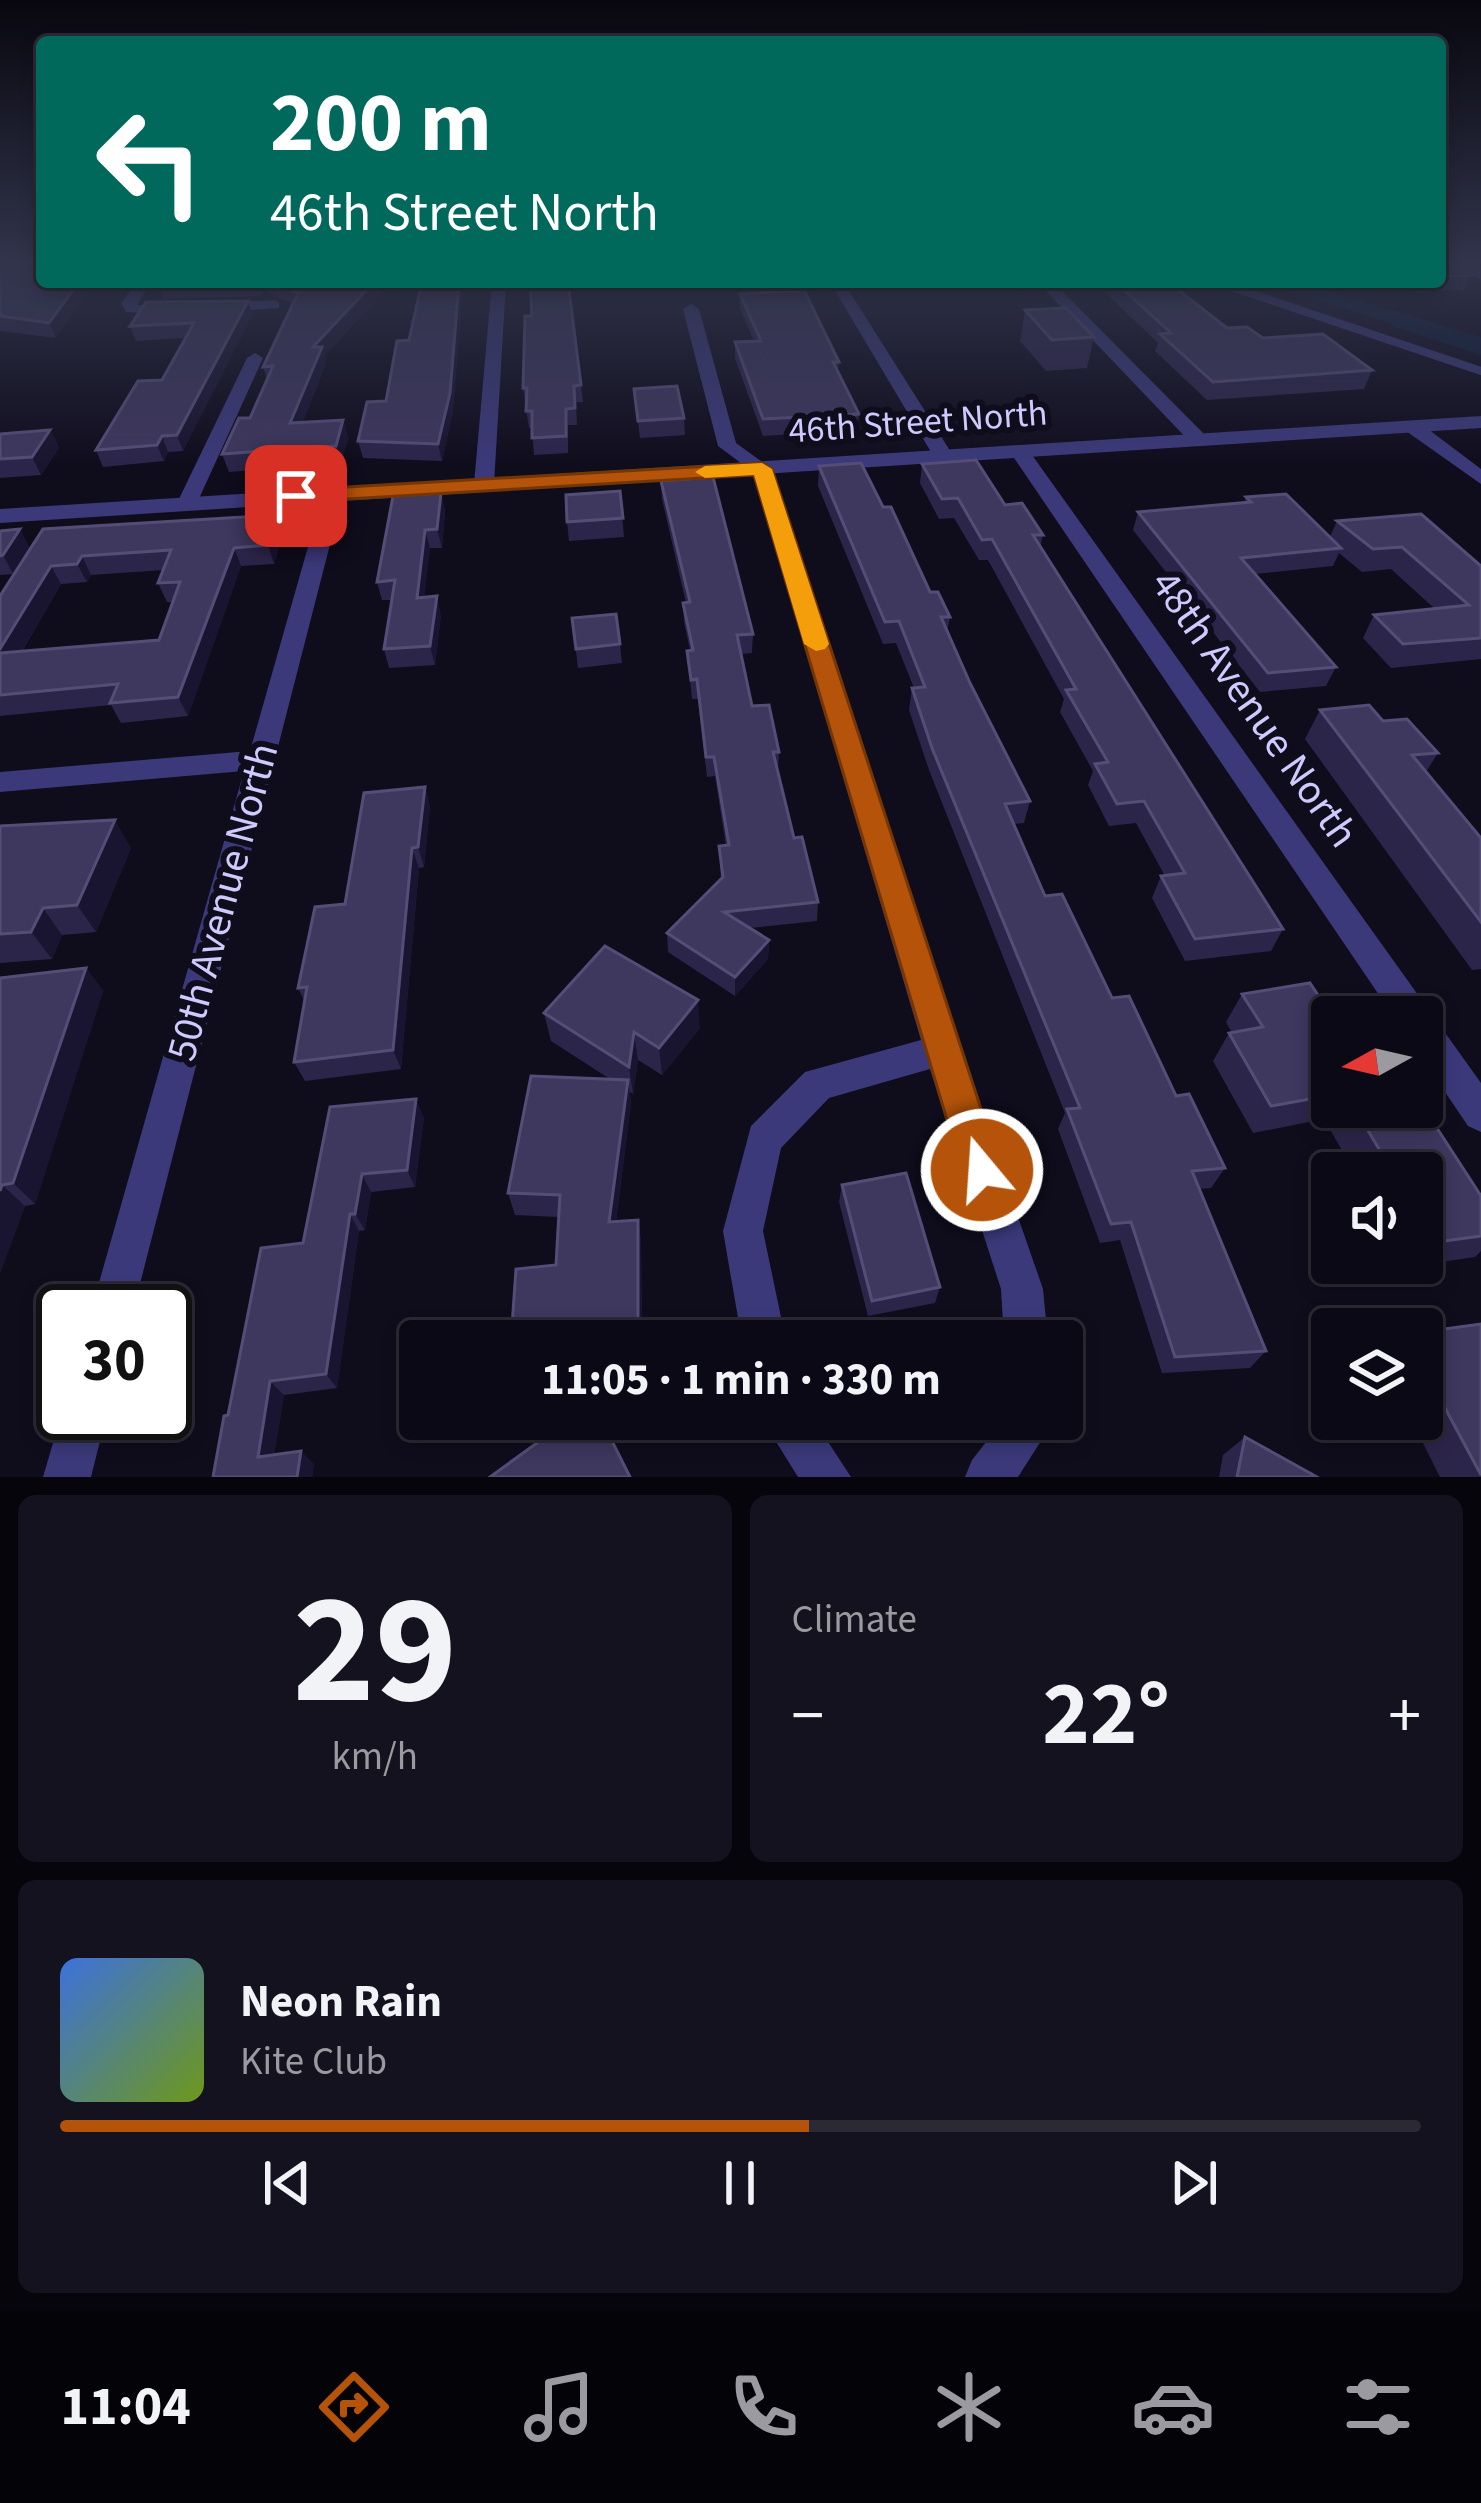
<!DOCTYPE html>
<meta charset="utf-8">
<style>
body{margin:0;font-family:"Source Sans 3",sans-serif;background:#14121e;color:#f1f3f6;height:100vh;display:flex;flex-direction:column;font-size:45px;white-space:nowrap}
*{box-sizing:border-box;margin:0}
p{font-size:39px;color:#9a9aa0}
.icon{flex:none;width:66px;height:66px;fill:none;stroke:currentColor;stroke-width:2;stroke-linecap:round;stroke-linejoin:round}
.map{position:relative;height:1477px;overflow:hidden}
.drawer{display:flex;flex-direction:column;gap:18px;padding:18px;background:#06050c;flex:1}
.drawer>*{flex:none}
.top-card{position:absolute;left:36px;top:36px;width:1410px;height:252px;border-radius:12px;box-shadow:0 6px 18px #0003,0 0 0 3px #2b2a34;background:#00695c;color:#fff;overflow:hidden}
.needle{width:78px;rotate:262deg}
.tools{position:absolute;left:1311px;top:996px;display:grid;gap:24px}
.tools a{display:grid;place-items:center;width:132px;height:132px;border-radius:12px;background:#0b0915;box-shadow:0 6px 18px #0003,0 0 0 3px #2b2a34;font-size:60px}
.speed{position:absolute;left:36px;top:1284px;display:flex;gap:24px;font-size:60px;font-weight:700;text-align:center}
.speed>*{display:grid;place-content:center;width:156px;height:156px;border-radius:50%;background:#0b0915;box-shadow:0 6px 18px #0003,0 0 0 3px #2b2a34;line-height:1}
.speed .limit{border:6px solid #111;border-radius:18px;background:#fff;color:#111}
.pin{position:absolute;display:grid;place-items:center;width:102px;height:102px;color:#fff;margin:-51px;border-radius:24px;box-shadow:0 6px 18px #0006}
.me{position:absolute;width:132px;margin:-66px;rotate:342deg;stroke-linejoin:round;filter:drop-shadow(0 0 9px #0008)}
.turn{display:flex;align-items:center;gap:42px;height:252px;padding:0 36px;font-size:54px}
.turn .icon{width:156px;height:156px;stroke-width:2.5}
.turn b{display:block;font-size:84px;line-height:102px}
.big{font-size:90px;font-weight:700;line-height:1.1}
.drawer .card{flex:1;display:flex;flex-direction:column;justify-content:center;gap:18px;min-width:0;padding:0 42px;border-radius:18px;background:#14121e}
.drawer .dial{align-items:center;gap:0}
.dial b{font-size:156px;line-height:1}
.song{display:flex;align-items:center;gap:36px}
.cover{width:144px;height:144px;border-radius:18px;background:linear-gradient(135deg,hsl(220 70% 55%),hsl(80 70% 35%))}
.played{height:12px;border-radius:6px;background:linear-gradient(90deg,#b45309 55%,#2b2a34 55%)}
.keys{display:flex;justify-content:space-around;direction:ltr}
.heat{display:flex;justify-content:space-between;align-items:center;font-size:66px;direction:ltr}
.drawer .tiles{flex:1;display:grid;gap:18px;grid-template-columns:1fr 1fr}
.card:last-child{grid-column:span 2}
.trip{position:absolute;left:399px;top:1320px;width:684px;height:120px;border-radius:12px;background:#0b0915;box-shadow:0 6px 18px #0003,0 0 0 3px #2b2a34;font-weight:700;line-height:120px;text-align:center}
.tab-bar{display:flex;height:192px;justify-content:space-around;align-items:center;background:#040408;color:#9a9aa0}
.tab-bar .icon{width:84px;height:84px}
.tab-bar .on{color:#b45309}
.tab-bar b{font-size:54px;color:#f1f3f6}
.map>svg:first-child{display:block}
.water{fill:#0a1b37}
.lines{fill:none;stroke-linecap:round;stroke-linejoin:round}
.stream{stroke:#0a1b37;stroke-width:6}
.service{stroke:#3b397a;stroke-width:8}
.minor{fill:#3b397a;fill-rule:evenodd}
.tertiary{fill:#3b397a;fill-rule:evenodd}
.wall{fill:#2c254a;fill-rule:evenodd}
.shaded-wall{fill:#191430}
.building{fill:#3e375e;stroke:#544e77;stroke-width:3}
.route{fill:#b45309;stroke:#753606;stroke-width:3}
.slow{fill:#f59e0b}
.labels{text-anchor:middle;dominant-baseline:central;stroke-width:12;stroke-linejoin:round;paint-order:stroke}
.far-street-label{font-size:36px;fill:#cfcafd;stroke:#0f0c1c}
.street-label{font-size:42px;fill:#cfcafd;stroke:#0f0c1c}
</style>
<div class="map">
<svg width="1481" height="1477" viewBox="0 0 1481 1477">
<rect width="100%" height="100%" fill="#0f0c1c"/>
<!-- water -->
<polygon class="water" points="1256,282 1299,282 1481,337 1481,350"/>
<g class="lines">
<!-- stream -->
<polyline class="stream" points="1395,324 1481,352"/>
<!-- service -->
<polyline class="service" points="1217,282 1481,371"/>
<!-- minor -->
<g class="minor">
<polygon points="137,282 151,282 137,305 174,306 179,308 179,314 126,312 121,303"/>
<polygon points="492,282 506,282 494,484 484,490 474,484"/>
<polygon points="830,282 844,283 954,457 951,461 934,457"/>
<polygon points="1047,286 1057,286 1206,436 1206,444 1192,444 1047,292"/>
<polygon points="274,300 279,302 279,308 212,313 204,308 212,303"/>
<polygon points="691,304 699,309 736,443 772,469 960,1050 1043,1289 1048,1341 1004,1341 1001,1289 930,1069 829,1098 781,1148 763,1231 786,1341 742,1341 723,1231 751,1126 805,1072 921,1040 753,472 718,446 683,309"/>
<polygon points="255,353 263,358 197,503 194,507 180,507 177,503 247,358"/>
<polygon points="1406,423 1420,423 1481,469 1481,484 1406,431"/>
<polygon points="1013,448 1027,448 1481,1083 1481,1132 1468,1126 1422,1058 1422,1017 1394,1017 1010,452"/>
<polygon points="333,488 343,494 133,1311 91,1311 244,771 0,792 0,772 250,751 323,494"/>
<polygon points="63,1409 63,1413 107,1413 91,1477 43,1477"/>
<polygon points="762,1419 813,1419 851,1477 798,1477"/>
<polygon points="1004,1419 1055,1419 1018,1477 965,1477 972,1460"/>
</g>
<!-- tertiary -->
<g class="tertiary">
<polygon points="1446,260 1465,260 1481,269 1481,280"/>
<polygon points="1481,416 1481,428 0,523 0,509"/>
</g>
</g>
<!-- wall -->
<g class="wall">
<polygon points="1440,260 1471,275 1464,290 1413,292 1397,282 1440,282"/>
<polygon points="42,262 56,338 0,331 0,264"/>
<polygon points="158,282 384,282 386,289 324,356 326,363 303,422 343,420 348,438 341,464 229,472 222,454 250,418 267,379 263,367 293,304 265,291 262,296 163,299"/>
<polygon points="568,282 583,402 576,402 577,425 568,425 568,453 534,455 532,428 529,428 523,388 532,316"/>
<polygon points="1094,282 1168,282 1227,328 1372,370 1364,389 1207,400 1155,351 1158,343"/>
<polygon points="463,286 453,410 442,461 363,458 358,441 386,401 409,340"/>
<polygon points="740,294 839,362 838,372 859,414 857,430 763,436 735,358 735,342 754,341 740,308"/>
<polygon points="248,301 252,315 183,451 168,452 164,461 103,467 96,450 162,380 185,338 136,341 130,326"/>
<polygon points="1025,310 1094,337 1087,368 1046,371 1020,341"/>
<polygon points="634,389 684,418 685,435 640,438"/>
<polygon points="50,430 59,448 41,475 0,478 0,434"/>
<polygon points="922,464 1005,505 1043,535 1040,547 1283,929 1271,951 1185,961 1152,898 1161,876 1165,876 1136,823 1109,826 1088,785 1093,771 1060,712 1064,699 988,560 979,560 954,518 939,519 920,483"/>
<polygon points="819,466 883,507 930,592 950,617 947,631 970,683 1030,801 1024,823 1014,824 1045,896 1225,1168 1211,1188 1199,1189 1266,1351 1250,1368 1162,1373 1120,1240 1100,1243 1058,1129 1065,1113 929,770 909,710 912,688 914,688 896,643 883,644 818,486"/>
<polygon points="661,481 753,634 752,653 741,654 752,706 779,752 778,771 794,838 818,902 817,921 750,928 769,940 768,959 735,996 668,952 667,933 721,879 719,846 726,846 715,776 707,777 698,699 692,699 687,651 690,650 684,622 683,603 686,603 662,499"/>
<polygon points="620,491 624,537 569,541 567,522"/>
<polygon points="441,493 445,511 442,548 430,548 424,597 441,615 435,665 389,668 384,649 392,600 382,600 377,582"/>
<polygon points="1246,497 1330,537 1337,521 1481,566 1481,659 1391,668 1363,638 1374,615 1435,609 1391,569 1362,572 1339,553 1333,566 1255,574 1336,667 1326,686 1260,692 1133,530 1138,512 1244,503"/>
<path d="M277,515l6,19 -9,30 -33,2 -53,150 -67,7 -10,-18 -111,11v-120l43,-67zM164,570l-6,13 9,19h6l-14,38 -137,11 39,-67 26,-2 4,-7z"/>
<polygon points="0,531 13,574 0,575"/>
<polygon points="572,618 620,644 622,663 578,668"/>
<polygon points="1320,710 1383,721 1438,753 1426,772 1481,838 1481,969 1472,970 1305,739"/>
<polygon points="425,787 430,807 424,867 419,868 401,1069 305,1081 294,1062 305,1002 298,988 345,904"/>
<polygon points="0,826 131,848 96,932 62,935 52,959 0,963"/>
<polygon points="86,968 103,991 35,1204 25,1206 0,1273 0,978"/>
<polygon points="1242,994 1332,1017 1332,1107 1422,1107 1481,1196 1481,1251 1475,1257 1374,1272 1370,1263 1422,1263 1422,1173 1355,1173 1324,1119 1253,1133 1213,1061 1229,1033 1232,1033 1226,1022"/>
<polygon points="544,1013 700,1028 662,1075 638,1060 633,1094 630,1092 631,1103 616,1221 638,1220 641,1241 642,1341 511,1341 556,1265 559,1217 515,1215 508,1193 610,1079 551,1041"/>
<polygon points="330,1107 424,1117 415,1187 371,1192 365,1230 359,1231 337,1388 284,1395 274,1455 314,1464 312,1477 213,1477 228,1415 303,1243"/>
<polygon points="842,1185 940,1287 935,1303 868,1316 839,1202"/>
<polygon points="1481,1324 1481,1477 1440,1477 1411,1419 1422,1419 1422,1332"/>
<polygon points="1245,1437 1317,1477 1219,1477 1223,1455"/>
</g>
<!-- shaded-wall -->
<g class="shaded-wall">
<polygon points="79,282 95,282 56,338 49,323"/>
<polygon points="258,282 262,282 265,291 262,296"/>
<polygon points="374,282 384,282 386,289 324,356 326,363 296,441 290,423 313,347"/>
<polygon points="459,282 462,282 463,286 453,410 442,461 438,444"/>
<polygon points="248,301 252,315 183,451 177,435"/>
<polygon points="343,420 348,438 341,464 336,446"/>
<polygon points="50,430 59,448 41,475 32,457"/>
<polygon points="162,436 168,452 164,461 157,445"/>
<polygon points="441,493 445,511 442,548 437,529"/>
<polygon points="277,515 283,534 274,564 268,545"/>
<polygon points="20,529 30,548 13,574 3,555"/>
<polygon points="425,530 430,548 422,617 417,598"/>
<polygon points="234,548 241,566 188,716 178,697"/>
<polygon points="82,556 91,575 87,582 77,564"/>
<polygon points="51,566 61,584 9,672 0,657 0,649"/>
<polygon points="437,596 441,615 435,665 430,646"/>
<polygon points="425,787 430,807 424,867 418,847"/>
<polygon points="115,820 131,848 96,932 77,905"/>
<polygon points="412,848 419,868 401,1069 393,1050"/>
<polygon points="43,908 62,935 52,959 31,932"/>
<polygon points="769,940 768,959 735,996 735,977"/>
<polygon points="86,968 103,991 35,1204 13,1183"/>
<polygon points="698,1000 700,1028 662,1075 659,1048"/>
<polygon points="634,1032 638,1060 633,1094 629,1067"/>
<polygon points="628,1080 631,1103 613,1243 609,1222"/>
<polygon points="416,1099 424,1117 415,1187 407,1170"/>
<polygon points="362,1174 371,1192 365,1230 355,1214"/>
<polygon points="2,1185 25,1206 0,1273 0,1191"/>
<polygon points="350,1214 359,1231 337,1388 326,1374"/>
<polygon points="638,1220 641,1241 642,1341 638,1341"/>
<polygon points="270,1381 284,1395 272,1469 258,1457"/>
<polygon points="301,1451 314,1464 312,1477 297,1477"/>
</g>
<!-- building -->
<g class="building">
<polygon points="1440,260 1445,260 1471,275 1440,277"/>
<polygon points="42,262 42,282 79,282 49,323 0,316 0,264"/>
<polygon points="274,282 374,282 313,347 322,347 290,423 343,420 336,446 222,454 239,418 250,418 273,366 263,367 298,293"/>
<polygon points="422,282 459,282 450,393 438,444 358,441 367,402 386,401 397,341 409,340"/>
<polygon points="530,282 568,282 581,385 574,386 575,408 566,409 566,436 532,438 532,411 526,411 527,388 523,388 525,316 532,316"/>
<polygon points="1115,282 1168,282 1227,328 1247,327 1263,338 1323,334 1372,370 1213,382 1160,334 1171,333"/>
<polygon points="804,290 839,362 833,362 859,414 763,419 735,342 761,341 740,294"/>
<polygon points="248,301 177,435 162,436 157,445 96,450 138,381 162,380 194,323 130,326 146,302"/>
<polygon points="1066,308 1094,337 1052,340 1025,310"/>
<polygon points="677,386 684,418 638,421 634,389"/>
<polygon points="50,430 32,457 0,459 0,434"/>
<polygon points="976,460 1005,505 1022,503 1043,535 1033,535 1283,929 1195,939 1161,876 1185,873 1144,801 1117,804 1095,764 1108,762 1066,690 1076,689 992,539 982,540 958,498 942,499 922,464"/>
<polygon points="861,463 883,507 891,507 930,592 938,592 950,617 941,617 970,683 1030,801 1005,804 1045,896 1062,894 1112,998 1129,996 1176,1096 1189,1094 1225,1168 1192,1171 1266,1351 1175,1357 1131,1222 1111,1224 1067,1109 1080,1108 932,748 912,688 925,687 899,621 885,622 819,466"/>
<polygon points="713,477 753,634 737,635 752,706 769,705 779,752 773,752 794,838 802,837 818,902 724,912 769,940 735,977 667,933 723,877 719,846 729,845 714,757 706,757 697,679 691,680 687,651 693,650 683,603 690,602 661,481"/>
<polygon points="620,491 623,518 567,522 566,495"/>
<polygon points="441,493 437,529 425,530 417,598 437,596 430,646 384,649 395,580 377,582 393,496"/>
<polygon points="1286,494 1341,548 1241,558 1336,667 1268,673 1138,512 1251,502 1246,497"/>
<polygon points="1421,514 1481,566 1481,638 1403,644 1374,615 1469,605 1402,547 1373,549 1337,521"/>
<polygon points="277,515 268,545 234,548 178,697 110,703 118,684 0,695 0,653 159,640 180,582 158,583 171,550 82,556 77,564 51,566 0,649 0,596 43,529"/>
<polygon points="20,529 3,555 0,556 0,531"/>
<polygon points="616,614 620,644 576,649 572,618"/>
<polygon points="1369,705 1383,721 1407,719 1438,753 1412,755 1481,838 1481,922 1320,710"/>
<polygon points="425,787 418,847 412,848 393,1050 294,1062 307,987 298,988 315,907 345,904 364,793"/>
<polygon points="115,820 77,905 43,908 31,932 0,934 0,826"/>
<polygon points="605,946 698,1000 659,1048 634,1032 629,1067 544,1013"/>
<polygon points="86,968 13,1183 2,1185 0,1191 0,978"/>
<polygon points="1310,983 1332,1016 1365,1010 1370,1017 1332,1017 1332,1095 1271,1106 1229,1033 1263,1027 1242,994"/>
<polygon points="531,1076 628,1080 609,1222 638,1220 638,1341 511,1341 516,1269 556,1265 560,1195 508,1193"/>
<polygon points="416,1099 407,1170 362,1174 355,1214 350,1214 326,1374 270,1381 258,1457 301,1451 297,1477 213,1477 224,1416 228,1415 261,1248 303,1243 330,1107"/>
<polygon points="1422,1105 1481,1196 1481,1236 1422,1244 1422,1173 1379,1173 1392,1171 1354,1107 1422,1107"/>
<polygon points="906,1173 940,1287 872,1301 842,1185"/>
<polygon points="1481,1324 1481,1475 1422,1365 1422,1332"/>
<polygon points="570,1419 601,1419 630,1477 490,1477"/>
<polygon points="1245,1437 1317,1477 1237,1477"/>
</g>
<!-- sky -->
<linearGradient id="sky" x2="0" y2="1"><stop stop-color="#08070f"/><stop offset="0.56" stop-color="#31344b"/><stop offset="1" stop-color="#31344b" stop-opacity="0"/></linearGradient>
<rect width="1481" height="467" fill="url(#sky)"/>
<!-- route -->
<polygon class="route" points="762,463 772,469 1001,1170 995,1183 982,1189 968,1183 962,1170 754,475 296,502 286,496 296,490"/>
<!-- slow -->
<polygon class="slow" points="762,463 772,469 829,644 825,649 816,651 804,644 754,475 705,478 695,472 705,466"/>
<g class="labels">
<!-- far-street labels -->
<g class="far-street-label">
<text transform="translate(918 422) rotate(-4)">46th Street North</text>
</g>
<!-- street labels -->
<g class="street-label">
<text transform="translate(1254 709) rotate(55)">48th Avenue North</text>
<text transform="translate(223 902) rotate(-75)">50th Avenue North</text>
</g>
</g>
</svg>
<div class="tools">
<a><svg class="needle" viewBox="-14 -14 28 28"><path d="M0-13l5 13h-10z" fill="#e53935"/><path d="M0 13l5-13h-10z" fill="#9a9aa0"/></svg></a>
<a><svg class="icon" aria-label="sound" viewBox="0 0 24 24"><path d="M4 9h4l5-4v14l-5-4H4zM17 9q2 3 0 6"/></svg></a>
<a><svg class="icon" aria-label="layers" viewBox="0 0 24 24"><path d="M12 4l9 5-9 5-9-5zM3 14l9 5 9-5"/></svg></a>
</div>
<div class="speed"><div class="limit">30</div></div>
<div class="pin" style="left:296px;top:496px;background:#d93025"><svg class="icon" aria-label="arrive" viewBox="0 0 24 24"><path d="M6 21V4h12l-3 4 3 4H6"/></svg></div>
<svg class="me" style="left:982px;top:1170px" viewBox="-20 -20 40 40"><circle r="17" fill="#b45309" stroke="#fff" stroke-width="3"/><path d="M0-11L8 9 0 5-8 9z" fill="#fff"/></svg>
<div class="trip">11:05 · 1 min · 330 m</div>
<div class="top-card">
<div class="turn"><svg class="icon" aria-label="left" viewBox="0 0 24 24"><path d="M17 20v-9H6M10 6l-5 5 5 5"/></svg><div><b>200 m</b>46th Street North</div></div>
</div>
</div>
<section class="drawer">
<div class="tiles">
<div class="card dial"><b>29</b><p>km/h</p></div>
<div class="card"><p>Climate</p>
<div class="heat"><a>−</a><b class="big">22°</b><a>+</a></div>
</div>
<div class="card">
<div class="song"><i class="cover"></i><div><b>Neon Rain</b><p>Kite Club</p></div></div>
<div class="played"></div>
<div class="keys"><svg class="icon" aria-label="previous" viewBox="0 0 24 24"><path d="M18 5L8 12l10 7zM5 5v14"/></svg><svg class="icon" aria-label="pause" viewBox="0 0 24 24"><path d="M8 5v14M16 5v14"/></svg><svg class="icon" aria-label="next" viewBox="0 0 24 24"><path d="M6 5l10 7-10 7zM19 5v14"/></svg></div>
</div>
</div>
</section>
<nav class="tab-bar">
<b>11:04</b>
<svg class="icon on" aria-label="directions" viewBox="0 0 24 24"><path d="M12 3l9 9-9 9-9-9zM9 14v-3h6M13 9l2 2-2 2"/></svg>
<svg class="icon" aria-label="music" viewBox="0 0 24 24"><path d="M9 18V5l10-2v13"/><circle cx="6" cy="18" r="3"/><circle cx="16" cy="16" r="3"/></svg>
<svg class="icon" aria-label="phone" viewBox="0 0 24 24"><path d="M5 4h4l2 5-3 2q2 4 5 5l2-3 5 2v4C11 20 4 13 5 4z"/></svg>
<svg class="icon" aria-label="climate" viewBox="0 0 24 24"><path d="M12 3v18M4 7l16 10M4 17L20 7"/></svg>
<svg class="icon" aria-label="car" viewBox="0 0 24 24"><path d="M5 17H2v-5l4-1 3-4h7l3 4 3 1v5h-3M9 17h6M6 11h13"/><circle cx="7" cy="17" r="2"/><circle cx="17" cy="17" r="2"/></svg>
<svg class="icon" aria-label="filters" viewBox="0 0 24 24"><path d="M4 7h16M4 17h16"/><circle cx="9" cy="7" r="2"/><circle cx="15" cy="17" r="2"/></svg>
</nav>
